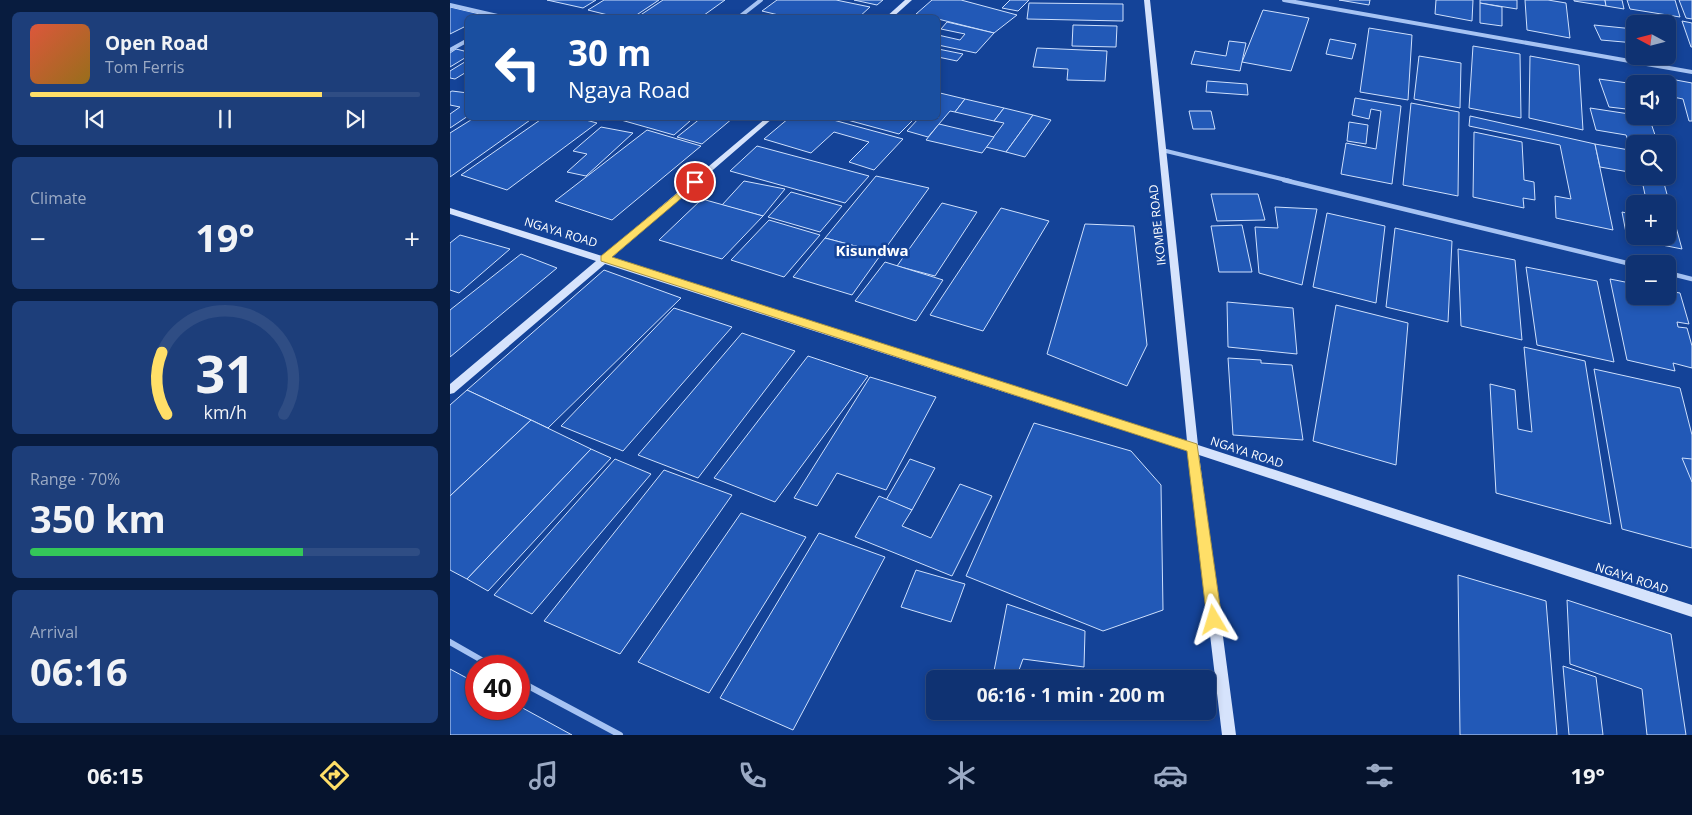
<!DOCTYPE html>
<meta charset="utf-8">
<style>
body{margin:0;font-family:"Open Sans",sans-serif;background:#1d3e7a;color:#f1f3f6;height:100vh;display:flex;flex-direction:column;font-size:19px;white-space:nowrap}
*{box-sizing:border-box;margin:0}
p{font-size:16px;color:#9baac4}
.icon{flex:none;width:28px;height:28px;fill:none;stroke:currentColor;stroke-width:2;stroke-linecap:round;stroke-linejoin:round}
.map{position:relative;flex:1;overflow:hidden}
.side{display:flex;flex-direction:column;gap:12px;padding:12px;background:#081c3f;width:450px}
.side>*{flex:none}
.hud{position:absolute;left:15px;top:15px;width:475px;height:105px;border-radius:8px;box-shadow:0 2px 8px #0003,0 0 0 1px #2f4d84;background:#1a4fa0;color:#fff;overflow:hidden}
.needle{width:32px;rotate:277deg}
.controls{position:absolute;left:1176px;top:15px;display:grid;gap:10px}
.controls a{display:grid;place-items:center;width:50px;height:50px;border-radius:8px;background:#0f3272;box-shadow:0 2px 8px #0003,0 0 0 1px #2f4d84;font-size:25px}
.speed{position:absolute;left:15px;top:655px;display:flex;gap:10px;font-size:25px;font-weight:700;text-align:center}
.speed>*{display:grid;place-content:center;width:65px;height:65px;border-radius:50%;background:#0f3272;box-shadow:0 2px 8px #0003,0 0 0 1px #2f4d84;line-height:1}
.speed .limit{border:8px solid #d22;background:#fff;color:#111}
.pin{position:absolute;display:grid;place-items:center;width:42px;height:42px;color:#fff;margin:-21px;border:2px solid #fff;border-radius:50%;box-shadow:0 1px 5px #0007}
.me{position:absolute;width:55px;margin:-28px;rotate:353deg;stroke-linejoin:round;filter:drop-shadow(0 0 4px #0008)}
.turn{display:flex;align-items:center;gap:18px;height:105px;padding:0 20px;font-size:22px}
.turn .icon{width:65px;height:65px;stroke-width:2.5}
.turn b{display:block;font-size:35px;line-height:42px}
.big{font-size:38px;font-weight:700;line-height:1.1}
.side .card{flex:1;display:flex;flex-direction:column;justify-content:center;gap:8px;min-width:0;padding:0 18px;border-radius:8px;background:#1d3e7a}
.side .dial{align-items:center;gap:0}
.dial svg{height:130px;overflow:visible;fill:none;stroke:#2f4d84;stroke-width:7;stroke-linecap:round;text-anchor:middle}
.dial text{fill:#f1f3f6;stroke:none}
.song{display:flex;align-items:center;gap:15px}
.cover{width:60px;height:60px;border-radius:8px;background:linear-gradient(135deg,hsl(10 70% 55%),hsl(40 70% 35%))}
.played{height:5px;border-radius:2px;background:linear-gradient(90deg,#ffdf68 75%,#2f4d84 75%)}
.keys{display:flex;justify-content:space-around;direction:ltr}
.heat{display:flex;justify-content:space-between;align-items:center;font-size:28px;direction:ltr}
.charge{height:8px;border-radius:4px;background:linear-gradient(90deg,#34c759 70%,#2f4d84 0)}
.trip{position:absolute;left:476px;top:670px;width:290px;height:50px;border-radius:8px;background:#0f3272;box-shadow:0 2px 8px #0003,0 0 0 1px #2f4d84;font-weight:700;line-height:50px;text-align:center}
.dock{display:flex;height:80px;justify-content:space-around;align-items:center;background:#06142e;color:#9baac4}
.dock .icon{width:35px;height:35px}
.dock .active{color:#ffdf68}
.dock b{font-size:22px;color:#f1f3f6}
main{display:flex;flex:1;min-height:0}
.map>svg:first-child{display:block}
.building{fill:#2259b7;stroke:#cee0fd}
.lines{fill:none;stroke-linecap:round;stroke-linejoin:round}
.street-far2{stroke:#a6c3f3;stroke-width:4}
.street-far1{stroke:#a6c3f3;stroke-width:4.5}
.street{stroke:#a6c3f3;stroke-width:6}
.secondary{fill:#d6e3fc;fill-rule:evenodd}
.route{fill:#ffdf68;stroke:#a69144}
.labels{text-anchor:middle;dominant-baseline:central;stroke-width:5;stroke-linejoin:round;paint-order:stroke}
.street-label{font-size:12px;fill:#fff;stroke:#144398}
.quarter-label{font-size:15px;font-weight:bold;fill:#fff;stroke:#144398}
</style>
<main>
<section class="side">
<div class="card">
<div class="song"><i class="cover"></i><div><b>Open Road</b><p>Tom Ferris</p></div></div>
<div class="played"></div>
<div class="keys"><svg class="icon" aria-label="previous" viewBox="0 0 24 24"><path d="M18 5L8 12l10 7zM5 5v14"/></svg><svg class="icon" aria-label="pause" viewBox="0 0 24 24"><path d="M8 5v14M16 5v14"/></svg><svg class="icon" aria-label="next" viewBox="0 0 24 24"><path d="M6 5l10 7-10 7zM19 5v14"/></svg></div>
</div>
<div class="card"><p>Climate</p>
<div class="heat"><a>−</a><b class="big">19°</b><a>+</a></div>
</div>
<div class="card dial"><svg viewBox="0 0 100 80">
<path d="M14 69A42 42 0 1 1 86 69"/>
<path d="M14 69A42 42 0 0 1 11 31" stroke="#ffdf68"/>
<text x="50" y="56" font-size="32" font-weight="700">31</text>
<text x="50" y="72" font-size="11">km/h</text>
</svg></div>
<div class="card"><p>Range · 70%</p><b class="big">350 km</b><div class="charge"></div></div>
<div class="card"><p>Arrival</p><b class="big">06:16</b></div>
</section>
<div class="map">
<svg width="1242" height="735" viewBox="0 0 1242 735">
<rect width="100%" height="100%" fill="#144398"/>
<!-- building -->
<g class="building">
<polygon points="97,0 146,0 133,8"/>
<polygon points="154,0 209,0 182,18 170,18 138,10"/>
<polygon points="213,0 275,0 250,18 186,18"/>
<polygon points="327,0 386,0 420,7 408,18 341,18 312,11"/>
<polygon points="404,0 433,0 427,5"/>
<polygon points="482,0 511,0 567,15 544,33 488,19 488,18 466,14"/>
<polygon points="560,0 579,0 568,11 552,8"/>
<polygon points="889,0 920,0 919,5"/>
<polygon points="986,0 1023,0 1022,21 985,14"/>
<polygon points="1030,0 1067,0 1067,9 1030,3"/>
<polygon points="1075,0 1098,0 1116,3 1120,38 1077,30"/>
<polygon points="1124,0 1155,0 1156,6 1124,1"/>
<polygon points="1155,0 1172,0 1174,9 1156,6"/>
<polygon points="1177,0 1225,0 1230,17 1180,9"/>
<polygon points="1229,0 1242,0 1242,19 1236,18"/>
<polygon points="579,3 673,4 673,21 577,19"/>
<polygon points="1030,3 1052,7 1052,26 1030,23"/>
<polygon points="0,7 34,15 30,18 18,18 18,25 0,34"/>
<polygon points="813,10 859,18 841,71 792,62"/>
<polygon points="1232,21 1242,23 1242,47 1241,47"/>
<polygon points="497,22 544,33 526,53 488,45 488,35 510,40 515,34 491,29"/>
<polygon points="623,25 667,26 666,47 622,46"/>
<polygon points="1144,25 1184,29 1185,43 1151,40"/>
<polygon points="919,28 962,35 958,100 910,92"/>
<polygon points="880,39 906,44 902,59 876,54"/>
<polygon points="779,41 796,43 790,71 741,64 745,51 776,56"/>
<polygon points="1023,46 1070,54 1071,118 1019,108"/>
<polygon points="587,48 657,51 655,81 617,80 618,69 583,67"/>
<polygon points="6,49 18,52 18,56 0,67 0,53"/>
<polygon points="488,49 513,54 507,61 488,57"/>
<polygon points="969,56 1011,63 1010,108 964,99"/>
<polygon points="1080,56 1129,65 1133,130 1079,118"/>
<polygon points="18,60 18,71 5,79 0,78 0,71"/>
<polygon points="1199,75 1242,83 1242,121 1239,121 1233,99 1218,96 1218,84 1200,84"/>
<polygon points="1149,79 1185,84 1185,110 1159,107"/>
<polygon points="757,81 797,84 798,95 756,92"/>
<polygon points="2,91 18,93 18,116 0,128 0,114 10,107 0,105 0,92"/>
<polygon points="490,93 515,99 505,112 500,111 478,137 457,131 469,118 488,118 488,96"/>
<polygon points="905,98 951,106 942,184 891,174 896,143 926,149 931,111 921,109 919,119 902,115"/>
<polygon points="515,99 554,108 544,121 505,112"/>
<polygon points="961,103 1009,112 1008,196 953,185"/>
<polygon points="554,108 583,115 556,152 536,147 554,123 544,121"/>
<polygon points="1140,108 1199,117 1208,144 1178,140 1176,135 1146,130"/>
<polygon points="739,111 761,111 765,129 743,129"/>
<polygon points="583,115 601,120 575,157 556,152"/>
<polygon points="1020,116 1145,144 1163,230 1106,218 1105,196 1121,199 1110,145 1019,126"/>
<polygon points="24,118 83,118 0,177 0,133"/>
<polygon points="93,118 128,118 147,123 57,190 11,175"/>
<polygon points="164,118 226,118 240,121 224,135"/>
<polygon points="251,118 283,118 252,144 227,137"/>
<polygon points="339,118 376,118 453,139 424,170 399,162 419,142 384,132 361,153 314,139"/>
<polygon points="390,118 465,118 449,134"/>
<polygon points="899,122 918,125 916,144 897,141"/>
<polygon points="489,124 544,137 532,153 476,140"/>
<polygon points="151,127 183,133 136,176 117,172 137,154 123,151"/>
<polygon points="197,130 251,146 162,220 105,201"/>
<polygon points="1024,132 1072,142 1074,180 1084,182 1085,200 1073,198 1074,208 1023,197"/>
<polygon points="1145,144 1185,151 1185,173 1150,167"/>
<polygon points="307,146 419,176 395,203 280,171"/>
<polygon points="426,176 479,188 432,253 375,238"/>
<polygon points="1191,176 1212,176 1232,249 1177,238 1172,212 1185,215 1185,236 1218,236 1218,204 1197,204"/>
<polygon points="294,181 335,189 313,216 272,205"/>
<polygon points="341,192 392,206 370,232 318,217"/>
<polygon points="761,194 808,194 815,220 767,221"/>
<polygon points="252,199 313,216 272,259 209,240"/>
<polygon points="492,203 527,212 485,276 447,266"/>
<polygon points="825,207 867,209 852,285 809,273 805,227 828,228"/>
<polygon points="551,208 599,221 533,331 480,315"/>
<polygon points="877,213 935,226 926,303 863,287"/>
<polygon points="319,220 370,235 334,277 281,260"/>
<polygon points="635,224 684,226 697,345 677,386 597,354"/>
<polygon points="792,225 802,272 769,272 761,226"/>
<polygon points="945,228 1002,241 998,322 936,307"/>
<polygon points="10,235 60,249 9,293 0,290 0,243"/>
<polygon points="375,238 432,253 402,295 343,277"/>
<polygon points="1008,249 1065,260 1072,340 1011,326"/>
<polygon points="71,254 107,268 0,357 0,310"/>
<polygon points="435,262 493,280 466,321 405,301"/>
<polygon points="1076,267 1147,281 1164,362 1087,345"/>
<polygon points="154,270 231,298 98,428 17,390"/>
<polygon points="1160,279 1185,284 1185,296 1218,296 1218,291 1230,293 1239,324 1227,322 1228,327 1237,328 1242,346 1242,368 1223,363 1225,371 1177,360"/>
<polygon points="777,302 843,308 847,354 778,347"/>
<polygon points="886,305 958,323 946,465 863,441"/>
<polygon points="224,308 282,327 173,451 111,426"/>
<polygon points="292,333 345,351 248,478 188,455"/>
<polygon points="1074,347 1135,361 1161,524 1046,493 1040,384 1065,390 1068,429 1082,432"/>
<polygon points="358,356 418,376 325,502 264,478"/>
<polygon points="778,358 811,360 811,363 842,365 853,440 783,435"/>
<polygon points="1144,369 1230,388 1242,435 1242,548 1172,529"/>
<polygon points="420,377 486,397 436,490 387,473 367,506 344,498"/>
<polygon points="17,390 81,420 0,496 0,405"/>
<polygon points="81,420 141,449 17,579 0,570 0,496"/>
<polygon points="584,423 681,451 711,485 713,610 653,631 516,576"/>
<polygon points="141,449 161,458 38,591 17,579"/>
<polygon points="1232,458 1242,459 1242,482"/>
<polygon points="165,459 201,474 82,614 44,595"/>
<polygon points="460,459 485,468 462,510 436,500"/>
<polygon points="214,470 282,495 170,654 94,621"/>
<polygon points="510,484 542,496 502,576 405,537 429,496 462,510 452,526 481,538"/>
<polygon points="291,513 356,537 259,693 188,662"/>
<polygon points="369,533 435,557 343,730 270,698"/>
<polygon points="466,570 515,584 501,622 451,607"/>
<polygon points="1008,575 1096,601 1107,735 1010,735"/>
<polygon points="1117,600 1221,634 1236,735 1197,735 1192,689 1120,664"/>
<polygon points="557,604 635,631 634,667 573,659 569,670 544,671"/>
<polygon points="1113,666 1146,677 1153,735 1119,735"/>
<polygon points="0,669 26,683 26,709 69,709 69,706 122,735 0,735"/>
</g>
<g class="lines">
<!-- street-far2 -->
<g class="street-far2">
<polyline points="834,0 1242,72"/>
<polyline points="0,5 56,18"/>
<polyline points="288,18 311,0"/>
<polyline points="0,50 18,40"/>
<polyline points="712,150 840,181"/>
</g>
<!-- street-far1 -->
<g class="street-far1">
<polyline points="834,180 1185,265"/>
<polyline points="1218,273 1242,279"/>
</g>
<!-- street -->
<g class="street">
<polyline points="0,642 42,666"/>
<polyline points="69,681 170,735"/>
</g>
<!-- secondary -->
<g class="secondary">
<polygon points="455,0 462,0 442,18 435,18"/>
<polygon points="694,0 700,0 748,445 1242,605 1242,617 749,455 786,735 772,735 738,451 155,264 4,393 0,394 0,384 146,261 0,214 0,208 152,256 316,118 323,118 160,259 737,441"/>
</g>
</g>
<!-- route -->
<polygon class="route" points="245,179 248,180 248,184 162,257 747,444 772,620 770,625 764,627 759,625 757,620 737,451 151,261 151,256"/>
<g class="labels">
<!-- street labels -->
<g class="street-label">
<text transform="translate(707 225) rotate(-96)">IKOMBE ROAD</text>
<text transform="translate(111 232) rotate(17)">NGAYA ROAD</text>
<text transform="translate(797 452) rotate(18)">NGAYA ROAD</text>
<text transform="translate(1182 578) rotate(18)">NGAYA ROAD</text>
</g>
<!-- quarter labels -->
<g class="quarter-label">
<text x="422" y="250">Kisundwa</text>
</g>
</g>
</svg>
<div class="controls">
<a><svg class="needle" viewBox="-14 -14 28 28"><path d="M0-13l5 13h-10z" fill="#e53935"/><path d="M0 13l5-13h-10z" fill="#9baac4"/></svg></a>
<a><svg class="icon" aria-label="sound" viewBox="0 0 24 24"><path d="M4 9h4l5-4v14l-5-4H4zM17 9q2 3 0 6"/></svg></a>
<a><svg class="icon" aria-label="search" viewBox="0 0 24 24"><circle cx="10" cy="10" r="6"/><path d="M15 15l6 6"/></svg></a>
<a>+</a>
<a>−</a>
</div>
<div class="speed"><div class="limit">40</div></div>
<div class="pin" style="left:245px;top:182px;background:#d93025"><svg class="icon" aria-label="arrive" viewBox="0 0 24 24"><path d="M6 21V4h12l-3 4 3 4H6"/></svg></div>
<svg class="me" style="left:764px;top:620px" viewBox="-20 -20 40 40"><path d="M0-17L14 15 0 8-14 15z" fill="#ffdf68" stroke="#fff" stroke-width="4"/></svg>
<div class="trip">06:16 · 1 min · 200 m</div>
<div class="hud">
<div class="turn"><svg class="icon" aria-label="left" viewBox="0 0 24 24"><path d="M17 20v-9H6M10 6l-5 5 5 5"/></svg><div><b>30 m</b>Ngaya Road</div></div>
</div>
</div>
</main>
<nav class="dock">
<b>06:15</b>
<svg class="icon active" aria-label="directions" viewBox="0 0 24 24"><path d="M12 3l9 9-9 9-9-9zM9 14v-3h6M13 9l2 2-2 2"/></svg>
<svg class="icon" aria-label="music" viewBox="0 0 24 24"><path d="M9 18V5l10-2v13"/><circle cx="6" cy="18" r="3"/><circle cx="16" cy="16" r="3"/></svg>
<svg class="icon" aria-label="phone" viewBox="0 0 24 24"><path d="M5 4h4l2 5-3 2q2 4 5 5l2-3 5 2v4C11 20 4 13 5 4z"/></svg>
<svg class="icon" aria-label="climate" viewBox="0 0 24 24"><path d="M12 3v18M4 7l16 10M4 17L20 7"/></svg>
<svg class="icon" aria-label="car" viewBox="0 0 24 24"><path d="M5 17H2v-5l4-1 3-4h7l3 4 3 1v5h-3M9 17h6M6 11h13"/><circle cx="7" cy="17" r="2"/><circle cx="17" cy="17" r="2"/></svg>
<svg class="icon" aria-label="filters" viewBox="0 0 24 24"><path d="M4 7h16M4 17h16"/><circle cx="9" cy="7" r="2"/><circle cx="15" cy="17" r="2"/></svg>
<b>19°</b>
</nav>
